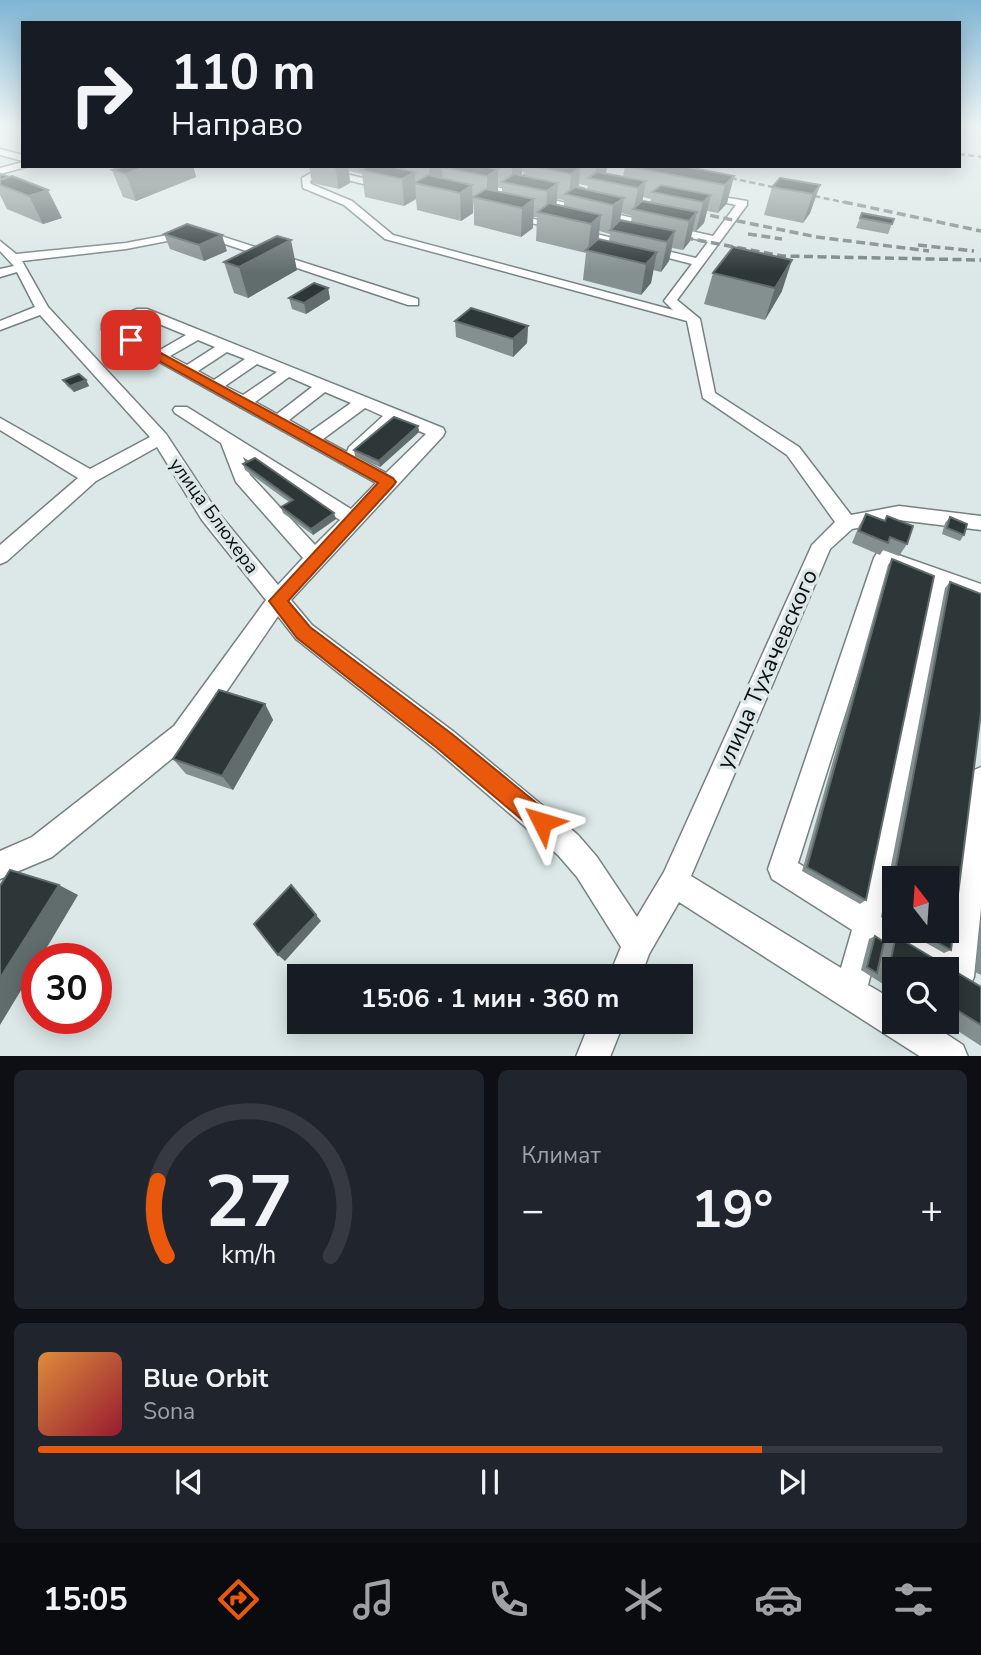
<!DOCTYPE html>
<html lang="ru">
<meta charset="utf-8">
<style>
body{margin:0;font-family:"Nunito Sans",sans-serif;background:#20242c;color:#f1f3f6;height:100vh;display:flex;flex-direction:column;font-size:26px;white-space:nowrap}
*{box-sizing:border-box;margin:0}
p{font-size:23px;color:#9ea1a6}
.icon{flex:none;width:38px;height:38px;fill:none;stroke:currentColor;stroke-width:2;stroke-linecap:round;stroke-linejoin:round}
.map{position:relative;height:1056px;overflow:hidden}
.details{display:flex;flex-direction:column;gap:14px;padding:14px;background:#0d0f14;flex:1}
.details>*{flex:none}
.guide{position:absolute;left:21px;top:21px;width:940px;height:147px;border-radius:0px;box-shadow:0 4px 18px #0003;background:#171b24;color:#f1f3f6;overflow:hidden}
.needle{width:46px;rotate:343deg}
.controls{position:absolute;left:882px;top:866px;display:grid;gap:14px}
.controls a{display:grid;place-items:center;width:77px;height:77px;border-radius:0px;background:#171b24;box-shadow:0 4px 18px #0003;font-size:35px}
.speed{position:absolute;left:21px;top:943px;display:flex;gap:14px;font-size:35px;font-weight:700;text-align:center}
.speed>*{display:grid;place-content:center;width:91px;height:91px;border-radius:50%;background:#171b24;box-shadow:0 4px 18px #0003;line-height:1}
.speed .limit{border:10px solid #d22;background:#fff;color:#111}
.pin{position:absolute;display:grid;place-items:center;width:60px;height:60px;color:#fff;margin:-30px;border-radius:14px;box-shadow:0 4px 10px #0006}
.me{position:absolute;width:77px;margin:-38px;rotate:310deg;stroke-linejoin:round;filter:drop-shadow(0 0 5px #0008)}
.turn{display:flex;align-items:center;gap:24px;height:147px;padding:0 35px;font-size:32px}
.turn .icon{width:91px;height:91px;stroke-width:2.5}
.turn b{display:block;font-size:49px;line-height:60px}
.big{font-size:52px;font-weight:700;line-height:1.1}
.details .tile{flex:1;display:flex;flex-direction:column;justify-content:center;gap:10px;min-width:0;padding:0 24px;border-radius:10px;background:#20242c}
.details .dial{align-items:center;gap:0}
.dial svg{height:182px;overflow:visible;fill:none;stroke:#363941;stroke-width:7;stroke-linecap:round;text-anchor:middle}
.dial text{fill:#f1f3f6;stroke:none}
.song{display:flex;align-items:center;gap:21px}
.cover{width:84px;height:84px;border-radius:10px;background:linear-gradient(135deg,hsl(30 70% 55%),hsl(350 70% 35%))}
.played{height:7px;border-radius:4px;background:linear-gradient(90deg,#ea580c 80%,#363941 80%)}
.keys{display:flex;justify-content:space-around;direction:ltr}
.heat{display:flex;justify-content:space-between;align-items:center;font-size:38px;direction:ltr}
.details .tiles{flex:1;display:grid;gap:14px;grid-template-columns:1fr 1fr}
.tile:last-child{grid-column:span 2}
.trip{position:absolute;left:287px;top:964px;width:406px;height:70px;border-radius:0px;background:#171b24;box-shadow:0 4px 18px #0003;font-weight:700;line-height:70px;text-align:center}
.tab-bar{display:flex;height:112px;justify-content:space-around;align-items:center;background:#090b0e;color:#9ea1a6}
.tab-bar .icon{width:49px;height:49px}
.tab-bar .current{color:#ea580c}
.tab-bar b{font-size:32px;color:#f1f3f6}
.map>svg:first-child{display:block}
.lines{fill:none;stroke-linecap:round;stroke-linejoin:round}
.minor-casing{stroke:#758181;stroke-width:3}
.minor{fill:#fff;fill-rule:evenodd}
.rail-far1{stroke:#7a8383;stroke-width:2.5;stroke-dasharray:6 3.5;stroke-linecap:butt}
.rail{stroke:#7a8383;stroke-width:3.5;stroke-dasharray:9 4.5;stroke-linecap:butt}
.wall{fill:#84908f;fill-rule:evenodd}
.shaded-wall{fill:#616c6c}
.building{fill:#2d3737;stroke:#616c6c;stroke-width:2}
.route{fill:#ea580c;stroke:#983908;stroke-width:2}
.labels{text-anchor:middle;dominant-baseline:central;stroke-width:7;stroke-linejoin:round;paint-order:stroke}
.street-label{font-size:19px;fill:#0b0f0f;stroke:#dbe8e7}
.near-street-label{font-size:23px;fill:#0b0f0f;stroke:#dbe8e7}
</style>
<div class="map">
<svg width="981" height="1057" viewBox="0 0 981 1057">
<rect width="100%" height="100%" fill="#dbe8e7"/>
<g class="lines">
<!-- minor casing -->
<g class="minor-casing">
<g id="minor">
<polygon points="0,149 23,155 23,161 0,155"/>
<polygon points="23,162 23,166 26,167 0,174 0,168"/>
<path d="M323,166h11l-4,4 61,15 2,2 -5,3 -65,-16 -13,7 1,3 41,17 41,34 280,75 -9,-9 28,-37 -188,-48 5,-3 187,45 12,-16 -239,-57 5,-3 239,54 23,-31 -37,-8v-4l48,8v4l-70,95 23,19 15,74 84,54 52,68 48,-9 82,10v14l-82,-10 -47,9 -22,20 -139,327 150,92 11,-38 -80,-51 -4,-10 106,-311 3,-5 7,-3 97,34v17l-35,-12 -60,327 8,5v10h17l34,21 23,-172 4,-9 9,-4v141l-7,69 -5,11 -11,5 -11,-5v-18h-32l-37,-24 -10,39 26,15v22h34l35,23 5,12h-47l-242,-155 -30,52 -8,22h-32l12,-29 -44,-70 -19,-22 -122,-105 -140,-111 -18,-23 -86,126 -140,115 -52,22v-28l32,-14 142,-111 92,-126 -64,-80 -45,-73 -61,34 -89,80 -7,3v-19l78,-67 -78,-48v-12l90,51 60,-32 -110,-122 -40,15v-9l35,-14 -18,-35 -17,5v-8l14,-3 -14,-15v-10l16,13 110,-11 73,-14 219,70v6h-10l-210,-70 -72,14 -104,12 26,46 118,127 50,76 62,75 25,-27 -67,-76 -15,-39 -46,-30 -2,-3 2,-3h12l164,102 25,-26 -274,-153v-6l35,-15h10l296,119 2,4 -2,4 -152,164 21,25 142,107 124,103 19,22 40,60 27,-45 148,-327 23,-23 -48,-67 -84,-57 -16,-77 -302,-82 -41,-34 -41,-17 -1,-10zM142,317l44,18 -26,15 -42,-23zM198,340l17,7 -28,18 -17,-9zM227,352l18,7 -31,21 -16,-9zM257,364l20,8 -34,23 -18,-9zM289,377l23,10 -35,27 -22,-12zM325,392l26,11 -41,29 -21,-12zM365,408l18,8 -34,31 -2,5 -24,-13zM396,421l30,13 -40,39 -31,-17 6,-1zM243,457l97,63 -25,25 -65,-70zM891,569l36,13 -68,318 -61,-37z"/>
<polygon points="590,1022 624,1022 610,1057 576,1057"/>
</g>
</g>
<!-- minor -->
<use href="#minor" class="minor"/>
<!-- rail-far1 -->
<g class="rail-far1">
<polyline points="959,154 981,157"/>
<polyline points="486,166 652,204"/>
<polyline points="675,166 852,204"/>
</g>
<!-- rail -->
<g class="rail">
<polyline points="644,202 817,237 929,251"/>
<polyline points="844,202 981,231"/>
<polyline points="748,234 782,239"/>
<polyline points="671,235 782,256 981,260"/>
<polyline points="918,245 974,251"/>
</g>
</g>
<!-- wall -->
<g class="wall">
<polygon points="5,125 23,125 23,129"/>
<polygon points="124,166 193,166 196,177 136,201 123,197 112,170"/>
<path d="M309,166h298l-1,7 17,4 2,-11 109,10 -7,27 -9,10 -11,-2 -3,12 -8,8 -3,-1 -3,11 -7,9 -11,-2 -3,13 -8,11 -8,-2 -2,13 -10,12 -58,-15 3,-27 -50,-12 1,-24h-4v11l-12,9 -47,-12v-24l-1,12 -12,8 -44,-11 -1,-11 -12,7 -39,-9 -3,-23 -13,-3 1,12 -11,6 -27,-6zM522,172l4,1v4l-4,-1zM579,184l9,2 -1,3 -9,-2zM498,186l4,1v5l-4,-1zM643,197l8,2 -1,4 -8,-2zM557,199l7,1v6l-8,-1zM621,213l11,3 -1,6 -11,-2zM599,231l11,3 -1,8 -11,-3z"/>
<polygon points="0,174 62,218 43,224 7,209 0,195"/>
<polygon points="820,185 810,213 803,223 764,215 772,187"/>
<polygon points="862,213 894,219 888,234 856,228"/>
<polygon points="164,234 227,251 204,261 170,249"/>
<polygon points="733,247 782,291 765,320 704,304 713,273"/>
<polygon points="224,262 297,270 248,298 234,293"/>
<polygon points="328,288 330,299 306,314 292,309 289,298"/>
<polygon points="455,321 528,326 527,343 513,357 456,337"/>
<polygon points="63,380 86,380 89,386 74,392 67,386"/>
<polygon points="418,426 419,432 380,467 355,456 354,450"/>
<polygon points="243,464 336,519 313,535 283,513 281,507 289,502 245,470"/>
<polygon points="866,514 884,521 887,516 907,544 899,556 883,550 880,555 852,543 859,526"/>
<polygon points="950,517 964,535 960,541 942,534 945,523"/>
<polygon points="892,559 866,900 860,904 802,871 888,565"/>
<polygon points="950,582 951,950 944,953 905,931 947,931 894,878 894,925 881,917 945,588"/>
<polygon points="265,704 273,720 233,790 186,774 173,759"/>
<polygon points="981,920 981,975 975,972"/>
<polygon points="875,936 884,942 896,936 981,987 981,1046 944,1022 947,1022 947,970 894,970 894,991 861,970 869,939"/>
</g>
<!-- shaded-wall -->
<g class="shaded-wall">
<polygon points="147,166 193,166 196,177 136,201 126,174"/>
<polygon points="335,166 348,166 350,183 339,189"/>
<polygon points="429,166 442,166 443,184 430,186"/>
<polygon points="512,166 522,166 521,183 512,184"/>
<polygon points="596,166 607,166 605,178 595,180"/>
<polygon points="580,168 578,195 569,195 571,174"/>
<polygon points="498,169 498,196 487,200 487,176"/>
<polygon points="415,172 416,199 404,206 402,179"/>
<polygon points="734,176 727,203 718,213 725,185"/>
<polygon points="646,181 641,209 634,209 638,188"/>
<polygon points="558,183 556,211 546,214 547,191"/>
<polygon points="472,185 473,213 461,221 460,193"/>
<polygon points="820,185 810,213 803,223 813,194"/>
<polygon points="48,190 62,218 43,224 29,196"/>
<polygon points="711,195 704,223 696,231 703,202"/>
<polygon points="624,198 619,226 610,230 610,234 613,205"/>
<polygon points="534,199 533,228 521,237 522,208"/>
<polygon points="697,212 690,241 683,250 689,221"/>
<polygon points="601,215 598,244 588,250 591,224"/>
<polygon points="675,231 669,261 661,272 667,242"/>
<polygon points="222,235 227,251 204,261 199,245"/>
<polygon points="291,240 297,270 248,298 239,267"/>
<polygon points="657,252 651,283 641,295 646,264"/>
<polygon points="792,260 782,291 765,320 775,288"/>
<polygon points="328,288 330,299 306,314 304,303"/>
<polygon points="528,326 527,343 513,357 513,339"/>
<polygon points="86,380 89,386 74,392 70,386"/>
<polygon points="418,426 419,432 380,467 379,461"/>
<polygon points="334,513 336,519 313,535 311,529"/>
<polygon points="265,704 273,720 233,790 222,776"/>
<polygon points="59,885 78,895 40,959 37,959 37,964 0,1025 0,978"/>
<polygon points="316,915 321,921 285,961 278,955"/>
</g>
<!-- building -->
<g class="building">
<polygon points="124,166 147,166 126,174 112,170"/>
<polygon points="368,166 390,166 415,172 402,179 361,170"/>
<polygon points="448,166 483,166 498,169 487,176 445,168"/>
<polygon points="531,166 572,166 580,168 571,174"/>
<polygon points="626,166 683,166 734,176 725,185"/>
<polygon points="597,172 646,181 638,188 588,178"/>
<polygon points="0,174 10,177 0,180"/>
<polygon points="514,174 558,183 547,191 502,182"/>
<polygon points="428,175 472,185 460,193 414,183"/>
<polygon points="12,176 48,190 29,196 0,185 0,180"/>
<polygon points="780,178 820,185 813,194 772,187"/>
<polygon points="661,185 711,195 703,202 652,192"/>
<polygon points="575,187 624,198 613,205 565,194"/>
<polygon points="486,189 534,199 522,208 473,197"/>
<polygon points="642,201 697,212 689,221 633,209"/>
<polygon points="549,203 601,215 591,224 538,212"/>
<polygon points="862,213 894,219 892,224 860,218"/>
<polygon points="620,220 675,231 667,242 610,230"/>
<polygon points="187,224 222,235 199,245 164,234"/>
<polygon points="277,236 291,240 239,267 224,262"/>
<polygon points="598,239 657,252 646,264 586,250"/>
<polygon points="733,247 792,260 775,288 713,273"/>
<polygon points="314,283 328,288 304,303 289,298"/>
<polygon points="471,308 528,326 513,339 455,321"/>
<polygon points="79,374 86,380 70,386 63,380"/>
<polygon points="394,417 418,426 379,461 354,450"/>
<polygon points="255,458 334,513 311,529 281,507 293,500 243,464"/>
<polygon points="866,514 885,521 887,516 913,526 907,544 890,537 888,543 859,531"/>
<polygon points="950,517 967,524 964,535 947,528"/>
<polygon points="892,559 934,576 866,900 807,867"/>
<polygon points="950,582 981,594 981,712 951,950 917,931 947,931 947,878 894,878 894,918 887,914"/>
<polygon points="219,690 265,704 222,776 173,759"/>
<polygon points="10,870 59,885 0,978 0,886"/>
<polygon points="291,885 316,915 278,955 254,924"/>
<polygon points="875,936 884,942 877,973 867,967"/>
<polygon points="896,936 981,987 981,1025 947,1004 947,970 894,970 894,971 889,968"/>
</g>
<!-- sky -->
<linearGradient id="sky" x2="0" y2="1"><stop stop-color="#7fb5d4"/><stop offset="0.46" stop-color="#eff5f4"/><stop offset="1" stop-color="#eff5f4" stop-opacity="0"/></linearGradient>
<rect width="981" height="273" fill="url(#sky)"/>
<!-- route -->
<polygon class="route" points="131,337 393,478 396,482 393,486 288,601 310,627 452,734 550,814 553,822 550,830 542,834 534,830 437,748 297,638 269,601 378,483 127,343 125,340"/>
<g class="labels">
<!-- street labels -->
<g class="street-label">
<text transform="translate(214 516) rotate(54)">улица Блюхера</text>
</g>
<!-- near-street labels -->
<g class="near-street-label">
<text transform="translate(767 669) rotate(-66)">улица Тухачевского</text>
</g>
</g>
</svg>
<div class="controls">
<a><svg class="needle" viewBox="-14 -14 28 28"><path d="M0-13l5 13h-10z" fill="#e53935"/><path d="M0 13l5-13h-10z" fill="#9ea1a6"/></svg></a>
<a><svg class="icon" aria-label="search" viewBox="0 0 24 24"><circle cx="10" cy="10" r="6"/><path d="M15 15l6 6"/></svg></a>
</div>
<div class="speed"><div class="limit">30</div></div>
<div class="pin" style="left:131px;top:340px;background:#d93025"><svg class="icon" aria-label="arrive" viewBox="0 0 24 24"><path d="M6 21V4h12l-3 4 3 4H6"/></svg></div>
<svg class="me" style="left:542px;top:822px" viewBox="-20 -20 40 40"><path d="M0-17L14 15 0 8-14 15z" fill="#ea580c" stroke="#fff" stroke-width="4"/></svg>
<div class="trip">15:06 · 1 мин · 360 m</div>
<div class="guide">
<div class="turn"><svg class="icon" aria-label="right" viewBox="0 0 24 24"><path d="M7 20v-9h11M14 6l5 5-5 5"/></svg><div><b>110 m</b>Направо</div></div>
</div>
</div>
<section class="details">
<div class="tiles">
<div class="tile dial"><svg viewBox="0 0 100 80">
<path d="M14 69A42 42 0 1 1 86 69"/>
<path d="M14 69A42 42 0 0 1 10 36" stroke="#ea580c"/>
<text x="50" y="56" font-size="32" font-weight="700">27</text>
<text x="50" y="72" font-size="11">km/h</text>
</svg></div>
<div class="tile"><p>Климат</p>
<div class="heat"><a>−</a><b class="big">19°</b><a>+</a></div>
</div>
<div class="tile">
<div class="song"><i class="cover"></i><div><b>Blue Orbit</b><p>Sona</p></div></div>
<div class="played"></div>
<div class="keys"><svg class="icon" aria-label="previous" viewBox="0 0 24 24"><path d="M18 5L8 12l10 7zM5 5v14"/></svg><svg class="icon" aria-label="pause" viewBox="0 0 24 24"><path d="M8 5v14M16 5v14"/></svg><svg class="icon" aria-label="next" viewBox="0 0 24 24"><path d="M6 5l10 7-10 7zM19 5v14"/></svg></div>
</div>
</div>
</section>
<nav class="tab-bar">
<b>15:05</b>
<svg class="icon current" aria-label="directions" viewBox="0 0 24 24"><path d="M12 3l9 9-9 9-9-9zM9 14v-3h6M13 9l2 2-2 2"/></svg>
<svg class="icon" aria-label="music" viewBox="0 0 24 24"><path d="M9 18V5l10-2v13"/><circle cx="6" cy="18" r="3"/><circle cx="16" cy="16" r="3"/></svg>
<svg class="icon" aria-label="phone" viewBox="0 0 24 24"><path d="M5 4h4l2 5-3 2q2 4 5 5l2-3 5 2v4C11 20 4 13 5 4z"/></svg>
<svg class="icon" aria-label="climate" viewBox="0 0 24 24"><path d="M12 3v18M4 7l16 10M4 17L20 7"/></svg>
<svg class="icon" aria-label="car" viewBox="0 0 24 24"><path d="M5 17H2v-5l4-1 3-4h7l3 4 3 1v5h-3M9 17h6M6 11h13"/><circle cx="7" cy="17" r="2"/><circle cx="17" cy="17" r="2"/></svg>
<svg class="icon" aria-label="filters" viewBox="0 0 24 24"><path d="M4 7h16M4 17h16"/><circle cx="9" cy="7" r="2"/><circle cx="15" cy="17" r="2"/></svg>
</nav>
